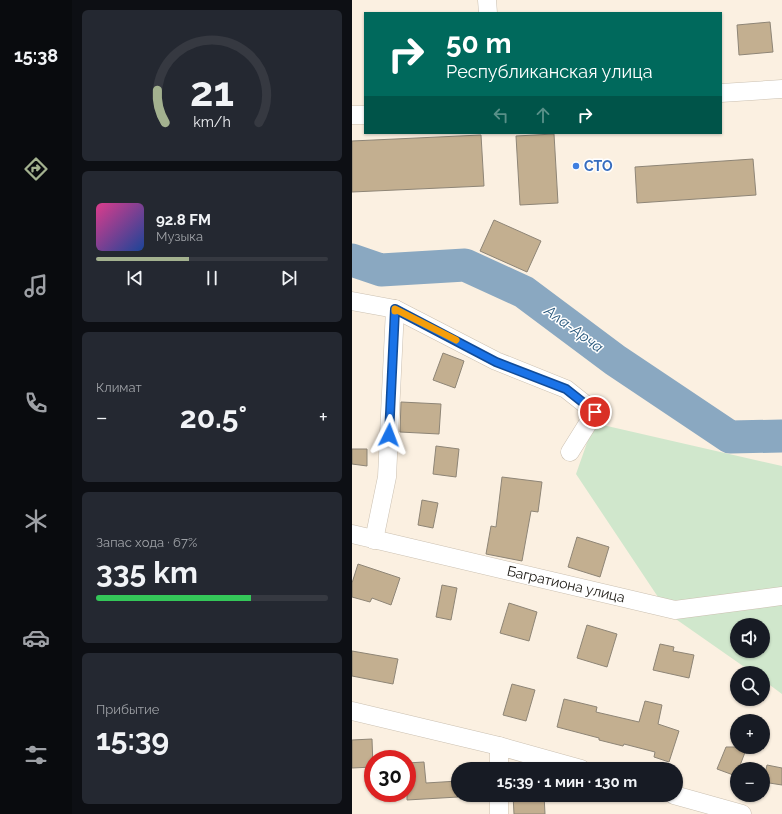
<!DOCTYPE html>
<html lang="ru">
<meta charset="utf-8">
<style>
body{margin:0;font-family:Raleway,sans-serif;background:#242831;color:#f1f3f6;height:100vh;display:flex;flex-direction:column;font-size:15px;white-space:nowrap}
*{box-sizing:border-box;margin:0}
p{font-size:13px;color:#9ea1a6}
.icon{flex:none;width:22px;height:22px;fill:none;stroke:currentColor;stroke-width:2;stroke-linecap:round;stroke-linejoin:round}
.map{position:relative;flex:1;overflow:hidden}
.details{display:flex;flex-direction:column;gap:10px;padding:10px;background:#0d0f14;width:280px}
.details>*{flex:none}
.top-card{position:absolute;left:12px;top:12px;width:358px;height:122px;border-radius:0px;box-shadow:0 1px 3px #0004;background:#00695c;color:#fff;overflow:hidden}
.controls{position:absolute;left:378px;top:618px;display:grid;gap:8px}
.controls a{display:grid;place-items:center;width:40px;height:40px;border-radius:50%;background:#171b24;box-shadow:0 1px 3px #0004;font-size:20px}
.speed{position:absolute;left:12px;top:750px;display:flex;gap:8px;font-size:20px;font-weight:700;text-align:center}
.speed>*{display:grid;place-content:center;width:52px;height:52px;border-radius:50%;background:#171b24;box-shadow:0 1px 3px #0004;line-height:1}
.speed .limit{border:6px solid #d22;background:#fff;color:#111}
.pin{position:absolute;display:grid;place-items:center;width:34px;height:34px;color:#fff;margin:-17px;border:2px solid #fff;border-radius:50%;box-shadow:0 1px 4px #0007}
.me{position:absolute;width:44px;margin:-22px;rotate:3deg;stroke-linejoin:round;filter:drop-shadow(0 0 3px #0008)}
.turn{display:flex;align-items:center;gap:14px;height:84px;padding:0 16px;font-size:18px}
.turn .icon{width:52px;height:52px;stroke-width:2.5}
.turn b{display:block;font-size:28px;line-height:34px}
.lanes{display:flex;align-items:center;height:38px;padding:0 16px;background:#0003;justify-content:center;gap:20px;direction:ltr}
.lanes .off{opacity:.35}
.big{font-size:30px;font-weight:700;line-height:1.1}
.details .widget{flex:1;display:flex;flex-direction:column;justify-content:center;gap:6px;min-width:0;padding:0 14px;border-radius:6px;background:#242831}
.details .dial{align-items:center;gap:0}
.dial svg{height:104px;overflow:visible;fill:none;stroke:#363941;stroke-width:7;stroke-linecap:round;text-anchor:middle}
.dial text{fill:#f1f3f6;stroke:none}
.song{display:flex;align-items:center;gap:12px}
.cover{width:48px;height:48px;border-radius:6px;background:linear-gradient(135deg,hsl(330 70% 55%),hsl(220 70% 35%))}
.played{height:4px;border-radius:2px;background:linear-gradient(90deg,#a3b18f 40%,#363941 40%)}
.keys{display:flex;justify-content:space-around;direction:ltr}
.heat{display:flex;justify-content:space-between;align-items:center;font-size:22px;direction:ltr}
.charge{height:6px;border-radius:3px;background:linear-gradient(90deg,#34c759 67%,#363941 0)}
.trip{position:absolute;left:99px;top:762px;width:232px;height:40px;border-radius:20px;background:#171b24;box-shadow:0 1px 3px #0004;font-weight:700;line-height:40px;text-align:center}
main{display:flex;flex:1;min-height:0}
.tab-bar{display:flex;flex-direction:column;width:72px;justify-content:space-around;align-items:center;background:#090b0e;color:#9ea1a6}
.tab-bar .icon{width:28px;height:28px}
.tab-bar .active{color:#a3b18f}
.tab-bar b{font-size:18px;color:#f1f3f6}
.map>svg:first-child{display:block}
.green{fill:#d0e7cc;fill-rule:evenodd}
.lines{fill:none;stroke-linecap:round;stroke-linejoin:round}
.river{stroke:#8aa8c1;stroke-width:33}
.building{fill:#c3af90;stroke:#8e8576}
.minor-casing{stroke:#cbc0b1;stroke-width:19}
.minor{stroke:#fff;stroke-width:18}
.route-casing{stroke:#114b97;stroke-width:10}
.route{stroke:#1a73e8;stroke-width:7}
.slow{stroke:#f59e0b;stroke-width:7}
.shop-dot{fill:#3f7fe0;stroke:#fff;stroke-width:1.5}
.labels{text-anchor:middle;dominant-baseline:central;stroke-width:3;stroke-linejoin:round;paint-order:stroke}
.shop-label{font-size:14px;font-weight:bold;fill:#366cbe;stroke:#fff;text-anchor:start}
.street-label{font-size:14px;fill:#191610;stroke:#fff}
.water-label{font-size:15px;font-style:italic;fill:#29597d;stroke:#fff}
</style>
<main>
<nav class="tab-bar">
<b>15:38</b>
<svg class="icon active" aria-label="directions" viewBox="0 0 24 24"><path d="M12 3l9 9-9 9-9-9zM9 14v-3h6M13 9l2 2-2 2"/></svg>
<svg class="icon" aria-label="music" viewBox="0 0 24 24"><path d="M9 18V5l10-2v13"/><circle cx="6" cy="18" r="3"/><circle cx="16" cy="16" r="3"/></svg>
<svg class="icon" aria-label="phone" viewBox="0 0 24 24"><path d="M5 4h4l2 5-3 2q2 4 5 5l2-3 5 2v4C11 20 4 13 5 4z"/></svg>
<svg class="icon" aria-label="climate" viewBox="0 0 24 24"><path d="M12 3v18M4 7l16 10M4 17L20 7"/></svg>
<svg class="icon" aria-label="car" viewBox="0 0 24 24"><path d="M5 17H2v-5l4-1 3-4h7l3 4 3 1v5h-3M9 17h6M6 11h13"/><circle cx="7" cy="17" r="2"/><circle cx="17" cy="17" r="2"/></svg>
<svg class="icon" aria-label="filters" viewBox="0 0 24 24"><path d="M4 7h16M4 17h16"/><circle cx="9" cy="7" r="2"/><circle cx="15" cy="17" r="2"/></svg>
</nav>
<section class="details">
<div class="widget dial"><svg viewBox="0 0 100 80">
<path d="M14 69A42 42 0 1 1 86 69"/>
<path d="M14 69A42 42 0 0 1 8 44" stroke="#a3b18f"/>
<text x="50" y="56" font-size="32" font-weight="700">21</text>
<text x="50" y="72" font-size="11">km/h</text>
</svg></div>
<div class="widget">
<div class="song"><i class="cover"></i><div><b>92.8 FM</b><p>Музыка</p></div></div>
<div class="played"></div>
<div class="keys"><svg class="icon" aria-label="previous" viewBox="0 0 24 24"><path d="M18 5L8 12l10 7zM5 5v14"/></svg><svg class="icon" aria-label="pause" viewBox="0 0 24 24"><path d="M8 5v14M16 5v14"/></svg><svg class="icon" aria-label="next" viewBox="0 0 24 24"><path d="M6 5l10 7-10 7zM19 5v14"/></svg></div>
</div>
<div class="widget"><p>Климат</p>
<div class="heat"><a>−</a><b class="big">20.5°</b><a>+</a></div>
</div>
<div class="widget"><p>Запас хода · 67%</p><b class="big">335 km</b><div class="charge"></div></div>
<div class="widget"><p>Прибытие</p><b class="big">15:39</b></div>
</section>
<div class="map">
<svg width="430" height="814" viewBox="0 0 430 814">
<rect width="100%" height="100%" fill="#fbf0e1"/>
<!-- green -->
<path class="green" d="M242,423l188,43v228l-19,-14v-7h-10l-83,-58 -94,-141zM385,625h26v26h-26z"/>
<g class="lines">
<!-- river -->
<polyline class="river" points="0,260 29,270 113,265 172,292 263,360 378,437 430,436"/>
</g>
<!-- building -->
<g class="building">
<polygon points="418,22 421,52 387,55 385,25"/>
<polygon points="202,134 206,203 168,205 164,136"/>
<polygon points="129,135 132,186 0,192 0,141"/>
<polygon points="401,159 404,195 285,203 283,167"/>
<polygon points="142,220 189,241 175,272 128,251"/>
<polygon points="91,353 112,361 103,388 81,380"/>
<polygon points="49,402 89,404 87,434 48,432"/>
<polygon points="84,446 107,449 104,477 81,474"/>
<polygon points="0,449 15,449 15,466 0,464"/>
<polygon points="150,477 190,482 186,512 179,511 170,561 134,554 139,526 144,527"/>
<polygon points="70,500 86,503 81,528 66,525"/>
<polygon points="225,537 257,547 248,577 216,567"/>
<polygon points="6,564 48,578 39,605 20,598 18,602 0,597 0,583"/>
<polygon points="90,585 105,588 99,620 84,617"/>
<polygon points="157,603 185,612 177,641 148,633"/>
<polygon points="235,625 265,634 255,667 225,658"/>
<polygon points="308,644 322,647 321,651 342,655 337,678 301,670"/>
<polygon points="0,651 46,659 41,684 0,676"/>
<polygon points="160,684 183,690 174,721 151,715"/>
<polygon points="212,699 245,707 244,712 287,722 293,701 310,705 306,724 327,731 317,762 302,757 303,752 272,744 271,746 247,740 247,738 205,727"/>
<polygon points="20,739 21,767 0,768 0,740"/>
<polygon points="374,747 395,747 384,776 365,769"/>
<polygon points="72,762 74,783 106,781 106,797 55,800 55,763"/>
<polygon points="415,765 430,768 430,785 411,782"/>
<polygon points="161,795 192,795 193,814 162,814"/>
</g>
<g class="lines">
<!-- minor casing -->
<g class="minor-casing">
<g id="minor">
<polyline points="135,0 136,13"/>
<polyline points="369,93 430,89"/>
<polyline points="0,115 13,115"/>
<polyline points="0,301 43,309 144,361 214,389 243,412 218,452"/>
<polyline points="0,534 323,610 430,596"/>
<polyline points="22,540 35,477 43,309"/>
<polyline points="0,711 147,746 229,769"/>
<polyline points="147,746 147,769"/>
<polyline points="147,795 147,814"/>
<polyline points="322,795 390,814"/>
</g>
</g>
<!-- minor -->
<use href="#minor" class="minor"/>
</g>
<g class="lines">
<!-- route casing -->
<g class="route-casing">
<polyline id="route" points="37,435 43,309 144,362 214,389 243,412"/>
</g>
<!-- route -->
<use href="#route" class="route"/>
<!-- slow -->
<polyline class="slow" points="43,311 43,309 104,340"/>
</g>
<!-- markers -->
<circle class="shop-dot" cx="224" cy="166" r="4"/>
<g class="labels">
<!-- shop labels -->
<g class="shop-label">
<text x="232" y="166">СТО</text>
</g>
<!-- street labels -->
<g class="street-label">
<text transform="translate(214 584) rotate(13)">Багратиона улица</text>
</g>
<!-- water labels -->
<g class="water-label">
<text transform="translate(222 329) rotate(36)">Ала-Арча</text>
</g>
</g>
</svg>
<div class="controls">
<a><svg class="icon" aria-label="sound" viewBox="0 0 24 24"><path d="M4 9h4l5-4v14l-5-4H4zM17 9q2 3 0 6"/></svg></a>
<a><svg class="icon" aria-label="search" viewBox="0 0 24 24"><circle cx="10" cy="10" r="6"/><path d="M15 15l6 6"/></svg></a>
<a>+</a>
<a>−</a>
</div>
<div class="speed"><div class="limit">30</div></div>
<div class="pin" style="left:243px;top:412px;background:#d93025"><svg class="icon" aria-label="arrive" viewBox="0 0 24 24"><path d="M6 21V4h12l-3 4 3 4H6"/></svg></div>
<svg class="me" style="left:37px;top:435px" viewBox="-20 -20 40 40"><path d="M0-17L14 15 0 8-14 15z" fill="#1a73e8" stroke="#fff" stroke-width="4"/></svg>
<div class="trip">15:39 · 1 мин · 130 m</div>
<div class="top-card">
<div class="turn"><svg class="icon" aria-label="right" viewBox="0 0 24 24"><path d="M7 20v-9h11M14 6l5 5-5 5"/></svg><div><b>50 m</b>Республиканская улица</div></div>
<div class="lanes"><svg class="icon off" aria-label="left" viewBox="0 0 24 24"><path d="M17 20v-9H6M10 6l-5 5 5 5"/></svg><svg class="icon off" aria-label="ahead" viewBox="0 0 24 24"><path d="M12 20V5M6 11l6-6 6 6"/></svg><svg class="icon" aria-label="right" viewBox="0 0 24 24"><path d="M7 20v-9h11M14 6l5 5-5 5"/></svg></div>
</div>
</div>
</main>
